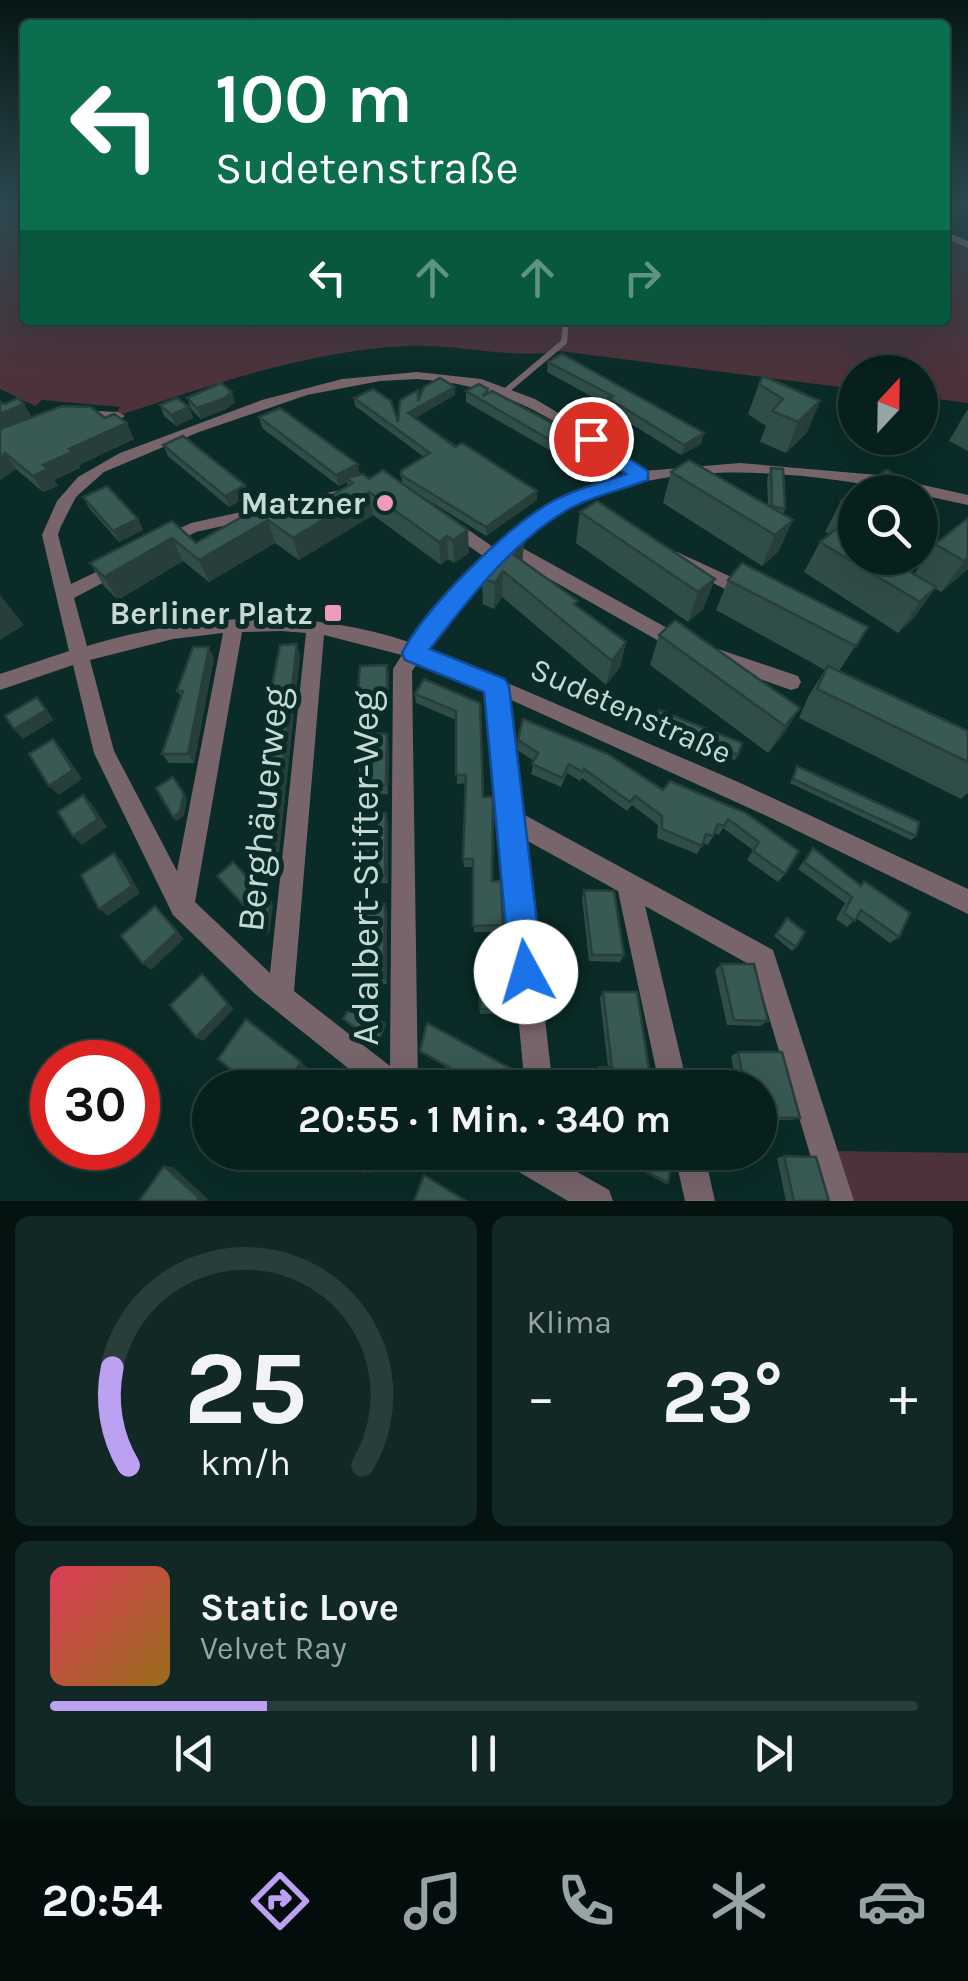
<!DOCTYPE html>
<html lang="de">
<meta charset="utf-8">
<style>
body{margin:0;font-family:Karla,sans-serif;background:#112826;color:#f1f3f6;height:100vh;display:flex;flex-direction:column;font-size:38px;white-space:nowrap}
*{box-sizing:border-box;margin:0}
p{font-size:32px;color:#98a3a4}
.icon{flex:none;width:55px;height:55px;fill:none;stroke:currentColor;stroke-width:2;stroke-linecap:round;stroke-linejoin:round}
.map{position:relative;height:1201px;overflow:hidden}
.drawer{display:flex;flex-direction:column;gap:15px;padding:15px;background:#041210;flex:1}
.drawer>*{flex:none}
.banner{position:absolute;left:20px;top:20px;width:930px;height:305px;border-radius:10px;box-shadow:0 10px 40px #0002,0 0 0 2px #293e3b;background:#0b6e4f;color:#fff;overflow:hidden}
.needle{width:65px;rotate:22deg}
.fabs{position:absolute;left:838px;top:355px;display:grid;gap:20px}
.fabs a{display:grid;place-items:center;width:100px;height:100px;border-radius:50%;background:#08201d;box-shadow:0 10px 40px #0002,0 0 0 2px #293e3b;font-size:50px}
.speed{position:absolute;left:30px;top:1040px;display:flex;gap:20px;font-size:50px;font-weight:700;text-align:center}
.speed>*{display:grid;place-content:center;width:130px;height:130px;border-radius:50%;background:#08201d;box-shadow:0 10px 40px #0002,0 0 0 2px #293e3b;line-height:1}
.speed .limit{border:15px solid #d22;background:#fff;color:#111}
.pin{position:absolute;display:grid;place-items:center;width:85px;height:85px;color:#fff;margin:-42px;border:5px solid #fff;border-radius:50%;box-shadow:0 2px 10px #0007}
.me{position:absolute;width:110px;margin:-55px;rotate:354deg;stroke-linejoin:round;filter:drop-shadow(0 0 8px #0008)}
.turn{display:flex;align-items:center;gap:35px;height:210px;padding:0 30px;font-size:45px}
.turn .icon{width:130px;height:130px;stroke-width:2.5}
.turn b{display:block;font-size:70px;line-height:85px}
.lanes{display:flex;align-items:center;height:95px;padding:0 30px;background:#0003;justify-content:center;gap:50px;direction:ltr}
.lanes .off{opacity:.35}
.big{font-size:75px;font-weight:700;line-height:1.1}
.drawer .widget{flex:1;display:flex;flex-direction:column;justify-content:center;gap:15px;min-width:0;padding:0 35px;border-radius:15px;background:#112826}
.drawer .dial{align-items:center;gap:0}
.dial svg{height:260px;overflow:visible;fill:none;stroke:#293e3b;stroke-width:7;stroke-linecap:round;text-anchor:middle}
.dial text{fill:#f1f3f6;stroke:none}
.song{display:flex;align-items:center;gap:30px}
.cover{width:120px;height:120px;border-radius:15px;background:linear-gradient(135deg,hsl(350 70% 55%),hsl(40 70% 35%))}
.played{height:10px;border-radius:5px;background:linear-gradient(90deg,#bca0f2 25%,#293e3b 25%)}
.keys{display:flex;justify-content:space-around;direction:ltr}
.heat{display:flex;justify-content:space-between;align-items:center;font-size:55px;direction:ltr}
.drawer .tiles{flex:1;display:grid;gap:15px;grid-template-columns:1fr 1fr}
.widget:last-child{grid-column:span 2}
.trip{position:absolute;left:192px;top:1070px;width:585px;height:100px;border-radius:50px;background:#08201d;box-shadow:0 10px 40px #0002,0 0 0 2px #293e3b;font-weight:700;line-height:100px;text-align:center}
.tabs{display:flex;height:160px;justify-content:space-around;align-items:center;background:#030d0c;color:#98a3a4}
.tabs .icon{width:70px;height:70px}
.tabs .on{color:#bca0f2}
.tabs b{font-size:45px;color:#f1f3f6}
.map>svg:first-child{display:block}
.green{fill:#4d323b}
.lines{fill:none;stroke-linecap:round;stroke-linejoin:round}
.lane{stroke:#77656b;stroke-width:6}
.street{fill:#77656b;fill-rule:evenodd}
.secondary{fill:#a68992;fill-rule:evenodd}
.wall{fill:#314d48}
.shaded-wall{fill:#283e3b}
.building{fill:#395954;stroke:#283e3b;stroke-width:2.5}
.route{fill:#1a73e8;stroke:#114b97;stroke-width:2.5}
.poi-dot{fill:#ef9ab8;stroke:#0a2b27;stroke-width:4}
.labels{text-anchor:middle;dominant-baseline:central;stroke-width:10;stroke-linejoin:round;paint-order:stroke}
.poi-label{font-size:32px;font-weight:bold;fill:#c7d9d5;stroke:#0a2b27;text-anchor:end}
.street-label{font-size:32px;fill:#c7d9d5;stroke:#0a2b27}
.near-street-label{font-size:38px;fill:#c7d9d5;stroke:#0a2b27}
</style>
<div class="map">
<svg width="968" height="1201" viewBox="0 0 968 1201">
<rect width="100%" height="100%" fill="#0a2b27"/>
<!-- green -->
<g class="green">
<path d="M0,205h25v115h920v-82l23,11v154l-48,-6v-25h-65v17l-295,-38c-49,9 -104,-8 -154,-5 -100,5 -198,40 -292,71l6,-10 -78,-7 -7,6 -35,-17z"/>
<polygon points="835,1151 968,1153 968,1201 852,1201"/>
</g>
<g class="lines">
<!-- lane -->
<polyline class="lane" points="507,390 564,342 566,320"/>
<!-- street -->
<g class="street">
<path d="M417,372l64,7 54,20 45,27 64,45 96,-8 138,12 90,20v10c-136,-31 -336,-69 -449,41l168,93 2,5 -2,5h-14l-164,-93 -36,35 -45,58 308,132 232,108v25l-199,-97 -262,-119 14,115 252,137 81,251h-30l-70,-234 -109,-61 43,182h-28l-42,-197 -94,-52 29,249h-28l-38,-399 -68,-28 -7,10 6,417h-45l-119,-95 -81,-78 -79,-162 -21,-88 -73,25v-16l69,-23 -27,-116 15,-34 21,-24 42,-24 142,-53 80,-21zM417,379c94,7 140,41 213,96 -56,19 -92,30 -134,74l-39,-27h-12l-2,4 2,4 41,28 -25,23 -49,62c-108,-37 -217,-29 -325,3l-13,-48 49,-26 2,-4 -8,-6 -46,22 -13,-49 3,-9 15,-29 28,-25 95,-40 108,-37 73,-14zM281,631l25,2 -36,340 -75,-71 47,-270zM223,633l-46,238 -63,-120 -24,-91 83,-21zM324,635l78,20 -9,14 -3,397 -96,-75z"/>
<polygon points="79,410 118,412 125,416 118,420 74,417 74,411"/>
<polygon points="354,487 362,492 359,495 196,532 167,547 159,541 161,537 191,523"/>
<polygon points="677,552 753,587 756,592 747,598 741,597 671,562 669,558"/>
<polygon points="715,648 798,676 801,682 798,688 791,690 708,661 706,656 708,651"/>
<polygon points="497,1152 542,1152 609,1190 613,1201 568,1201 502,1162"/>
<polygon points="674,1152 704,1152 715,1201 685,1201"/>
</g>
<!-- secondary -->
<polygon class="secondary" points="945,231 968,241 968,248 945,238"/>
</g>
<!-- wall -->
<g class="wall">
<polygon points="548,362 701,444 681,455 607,409 607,405 547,372"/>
<polygon points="759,384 820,401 807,432 786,453 760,442 766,426 748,414"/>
<polygon points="466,391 488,393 597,458 582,469 466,402"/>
<polygon points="455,395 415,418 537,500 486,536 402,484 401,471 424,457 355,406 354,398 398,422 419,399"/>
<polygon points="187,398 235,402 226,409 201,419 191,409"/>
<polygon points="0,402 32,417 134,439 79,465 80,468 54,480 58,486 43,492 16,469 0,480"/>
<polygon points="160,405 189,407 193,418 176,426 164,416"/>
<polygon points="967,410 968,410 968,451 949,441"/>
<polygon points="259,417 360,475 369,479 383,470 469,553 454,563 448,559 441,565 373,515 299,560 275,543 209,582 183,561 118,600 104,586 90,563 172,521 196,543 255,509 252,498 295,517 348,486 347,482 339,486 262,428"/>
<polygon points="163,445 245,485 249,496 229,507 168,456"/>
<polygon points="771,468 785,509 783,514 779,551 762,566 663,503 671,472 768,506 767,479"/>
<polygon points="887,470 912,484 907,492 855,492 855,558 886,558 914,574 935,544 968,518 968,569 941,592 935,588 914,618 898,633 804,572 820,542 829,534 825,532 841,501"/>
<polygon points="83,497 138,519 143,530 119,542 89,508"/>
<polygon points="580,512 715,579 703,609 688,622 576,543"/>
<polygon points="524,542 522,561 578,607 626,642 620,667 606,685 502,597 494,609 483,604 482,578"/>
<polygon points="728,580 868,627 839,671 968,731 968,793 961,799 799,718 809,695 825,670 716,610"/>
<polygon points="659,635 800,708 782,736 768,753 650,665"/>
<polygon points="300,655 279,852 258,852 253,844 266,771 260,762 276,696 272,686"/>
<polygon points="214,658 194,763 169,763 162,754 181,696 177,691"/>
<polygon points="387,665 389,675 389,712 359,713 357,703"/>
<polygon points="415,694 480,703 483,797 492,881 503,925 502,932 474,932 473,867 464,867 463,859 466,783 457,784 456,720 416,703"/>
<polygon points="659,710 738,755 735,760 653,725"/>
<polygon points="518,740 663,790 746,813 785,874 778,882 747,860 753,850 723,828 719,835 715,833 708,845 703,843 697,854 657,838 658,825 632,805 627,811 582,778 580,781 567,773 561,787 531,774 534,761 517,750"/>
<polygon points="389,744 388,794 362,796 359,787"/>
<polygon points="797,766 916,836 911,840 790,783"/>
<polygon points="386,813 388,821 388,883 361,884 358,876"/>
<polygon points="813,848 859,885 864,881 899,937 890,943 856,918 847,927 836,919 845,903 798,869"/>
<polygon points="584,890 624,955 620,962 589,961 582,898"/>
<polygon points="387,911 387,984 361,985 358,980"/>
<polygon points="787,918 796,947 792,951 774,936"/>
<polygon points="478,955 511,1008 511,1013 480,1014"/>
<polygon points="721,964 768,1021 760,1026 727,1025 715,970"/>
<polygon points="603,992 652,1088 597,1088 596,1071 599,1067 608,1067 600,998"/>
<polygon points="420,1051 523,1088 483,1088 421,1053"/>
<polygon points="738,1052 800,1118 791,1120 760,1120 760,1088 737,1088 731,1056"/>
<polygon points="607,1152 672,1152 668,1183 666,1184"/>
<polygon points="784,1156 829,1201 786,1201 777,1158"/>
</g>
<!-- shaded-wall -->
<g class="shaded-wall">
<polygon points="455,387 455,395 409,422 408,413 418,390 419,399"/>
<polygon points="232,392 235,402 226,409 201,419 197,408"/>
<polygon points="820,401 807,432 786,453 798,422"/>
<polygon points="24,404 33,419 0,435 0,414"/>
<polygon points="189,407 193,418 176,426 171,415"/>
<polygon points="127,423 134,439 79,465 80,468 54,480 58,486 43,492 33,476 43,465 69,449"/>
<polygon points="704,433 701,444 681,455 684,445"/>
<polygon points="599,448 597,458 582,469 583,459"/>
<polygon points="5,453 16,469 0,480 0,457"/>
<polygon points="358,464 360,475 346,478 347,482 339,486 336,475"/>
<polygon points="245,485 249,496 229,507 225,496"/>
<polygon points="537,491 537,500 486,536 486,527"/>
<polygon points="369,492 373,515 299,560 293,538"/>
<polygon points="138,519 143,530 119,542 113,531"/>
<polygon points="268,520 275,543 209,582 199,560"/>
<polygon points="793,520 779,551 762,566 775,535"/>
<polygon points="468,530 469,553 454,563 453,540"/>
<polygon points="447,536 448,559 441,565 439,542"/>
<polygon points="172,538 183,561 118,600 104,577"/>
<polygon points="524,542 522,568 513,581 514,555"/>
<polygon points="968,558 968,569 941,592 964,561"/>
<polygon points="503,571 502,597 494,609 495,583"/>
<polygon points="715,579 703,609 688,622 698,592"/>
<polygon points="936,587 914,618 898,633 920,602"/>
<polygon points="0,595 24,625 0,640"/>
<polygon points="626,642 620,667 606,685 612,661"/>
<polygon points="297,644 300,655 279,852 274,843"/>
<polygon points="209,647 214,658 194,763 188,754"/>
<polygon points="387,665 389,675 389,712 387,702"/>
<polygon points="37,697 54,720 23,739 14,729"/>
<polygon points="800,708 782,736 768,753 785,726"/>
<polygon points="387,734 389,744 388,794 386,785"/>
<polygon points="53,739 62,749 82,779 59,795 49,786"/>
<polygon points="173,777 187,799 184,816 176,821 173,817"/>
<polygon points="83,795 91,803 107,827 82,845 73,836"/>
<polygon points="386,813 388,821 388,883 385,875"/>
<polygon points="114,853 122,861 140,893 108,916 99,909"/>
<polygon points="271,902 273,906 269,934 266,930"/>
<polygon points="385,904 387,911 387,984 384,978"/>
<polygon points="155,906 184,939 151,970 143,964"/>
<polygon points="202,974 234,1009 203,1041 196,1037"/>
<polygon points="301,1062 308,1068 296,1088 285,1088"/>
<polygon points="373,1152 379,1152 370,1173 364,1172"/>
<polygon points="164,1166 173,1167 208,1199 206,1201 197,1201"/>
</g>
<!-- building -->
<g class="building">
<polygon points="562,354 704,433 684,445 608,398 613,396 548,362"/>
<polygon points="763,376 820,401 798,422 772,411 783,399 759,384"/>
<polygon points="440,378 455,387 408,413 455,447 462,443 537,491 486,527 401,475 401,471 430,453 354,398 373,389 391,401 398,422 400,400 418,390 418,401 424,387"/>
<polygon points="221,383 232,392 223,399 197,408 187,398"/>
<polygon points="479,384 488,389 483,396 492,391 599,448 583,459 466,391"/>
<polygon points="18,398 24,404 0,414 0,402 5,404"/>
<polygon points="177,398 189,407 171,415 160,405"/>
<polygon points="62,406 91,407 105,418 114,414 127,423 69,449 72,452 43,465 48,469 33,476 5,453 0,457 0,429"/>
<polygon points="280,408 358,464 336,475 259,417"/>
<polygon points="183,436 245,485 225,496 163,445"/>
<polygon points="689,460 793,520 775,535 671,472"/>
<polygon points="771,468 783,469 785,509 772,506"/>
<polygon points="383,470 468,530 453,540 447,536 439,542 369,492 293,538 268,520 199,560 172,538 104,577 90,563 172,521 196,543 261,506 252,498 267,495 295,517 353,483 346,478 363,474 369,479"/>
<polygon points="887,470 912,484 900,492 855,492 855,509 841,501"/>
<polygon points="107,486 138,519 113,531 83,497"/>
<polygon points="597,501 715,579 698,592 580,512"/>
<polygon points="968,518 968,558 964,561 935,544"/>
<polygon points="837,528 855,539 855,558 886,558 936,587 920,602 820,542"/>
<polygon points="513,536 524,542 514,555 578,601 574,604 626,642 612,661 503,571 495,583 482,578"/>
<polygon points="742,563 868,627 856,646 728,580"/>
<polygon points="675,620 800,708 785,726 659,635"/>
<polygon points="297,644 274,843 253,844 268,762 260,762 279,686 272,686 280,645"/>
<polygon points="193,647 209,647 188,754 162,754 183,691 177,691"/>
<polygon points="387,665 387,702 357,703 360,666"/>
<polygon points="828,666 968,731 968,762 817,689"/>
<polygon points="424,679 480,703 483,797 493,797 492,881 501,881 503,925 473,926 473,859 463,859 466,775 456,775 456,711 415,694"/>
<polygon points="37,697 46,710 14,729 5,716"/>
<polygon points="659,710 742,743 738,755 654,720"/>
<polygon points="523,719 608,754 663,790 670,781 746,813 799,851 785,874 753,851 759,842 728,819 724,826 718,824 713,836 706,834 702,846 662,829 662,816 635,796 630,802 584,769 582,772 569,764 562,778 532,764 538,753 518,740"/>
<polygon points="363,733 387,734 386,785 359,787"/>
<polygon points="53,739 73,770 49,786 29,754"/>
<polygon points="797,766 919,822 916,836 793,779"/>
<polygon points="173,777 184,794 180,812 173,817 156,788"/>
<polygon points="83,795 98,819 73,836 58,812"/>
<polygon points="365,813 386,813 385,875 358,876"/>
<polygon points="813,848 861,886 864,881 910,913 899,937 861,910 855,921 844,913 852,897 804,862"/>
<polygon points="114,853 132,886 99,909 81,875"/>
<polygon points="233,862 271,902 266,930 217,876"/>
<polygon points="584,890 614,891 624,955 592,955"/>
<polygon points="363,904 385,904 384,978 358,980"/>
<polygon points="155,906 177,932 143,964 121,936"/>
<polygon points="787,918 805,932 796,947 777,933"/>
<polygon points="508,954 511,1008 480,1009 478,955"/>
<polygon points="721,964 754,964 768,1021 734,1020"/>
<polygon points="202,974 228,1004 196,1037 170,1005"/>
<polygon points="603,992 637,992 652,1088 601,1088 599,1067 612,1067"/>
<polygon points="353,1002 385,1024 378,1043 343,1019"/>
<polygon points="246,1019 301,1062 285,1088 253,1088 218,1059"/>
<polygon points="427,1023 521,1074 523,1088 486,1088 420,1051"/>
<polygon points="738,1052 782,1052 800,1118 763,1118 760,1106 760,1088 745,1088"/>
<polygon points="317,1078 332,1088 312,1088"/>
<polygon points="334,1152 373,1152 364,1172"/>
<polygon points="611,1152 673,1153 668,1183"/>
<polygon points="784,1156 816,1157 829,1201 794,1201"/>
<polygon points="164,1166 199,1198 197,1201 139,1201"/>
<polygon points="424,1175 466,1201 414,1201"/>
</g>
<!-- sky -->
<linearGradient id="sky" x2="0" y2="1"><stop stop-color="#061815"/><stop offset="0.55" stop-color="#2d4a52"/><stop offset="1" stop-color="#2d4a52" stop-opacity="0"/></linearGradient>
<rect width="968" height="374" fill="url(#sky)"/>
<!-- route -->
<path class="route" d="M591,434l57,37v9c-26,10 -57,16 -81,30 -56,33 -98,89 -137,139l75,30 4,7 34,286 -5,12 -12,5 -11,-5 -5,-12 -26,-280 -79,-32 -3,-7c24,-47 106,-127 151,-152 22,-12 50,-19 73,-27l-41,-31 -3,-4z"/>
<!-- markers -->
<g class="poi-dot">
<circle cx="385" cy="503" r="10"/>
<rect x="323" y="603" width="20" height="20" rx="5"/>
</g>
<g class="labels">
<!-- poi labels -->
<g class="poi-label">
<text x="365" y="503">Matzner</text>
<text x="313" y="613">Berliner Platz</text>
</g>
<!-- street labels -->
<g class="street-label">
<text transform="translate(631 711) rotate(24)">Sudetenstraße</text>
</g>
<!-- near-street labels -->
<g class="near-street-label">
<text transform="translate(263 809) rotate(-84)">Berghäuerweg</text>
<text transform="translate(365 868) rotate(-90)">Adalbert-Stifter-Weg</text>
</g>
</g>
</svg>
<div class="fabs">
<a><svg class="needle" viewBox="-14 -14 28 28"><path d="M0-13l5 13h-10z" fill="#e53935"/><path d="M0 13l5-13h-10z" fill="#98a3a4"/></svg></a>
<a><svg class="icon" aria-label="search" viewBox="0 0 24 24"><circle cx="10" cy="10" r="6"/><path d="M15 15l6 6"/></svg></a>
</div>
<div class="speed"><div class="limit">30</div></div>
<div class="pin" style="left:591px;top:439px;background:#d93025"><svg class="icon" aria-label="arrive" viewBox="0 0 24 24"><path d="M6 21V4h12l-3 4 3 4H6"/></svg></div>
<svg class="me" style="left:526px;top:972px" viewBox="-20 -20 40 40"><circle r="19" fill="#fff"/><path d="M0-13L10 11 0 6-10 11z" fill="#1a73e8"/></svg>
<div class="trip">20:55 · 1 Min. · 340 m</div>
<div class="banner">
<div class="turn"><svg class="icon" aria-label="left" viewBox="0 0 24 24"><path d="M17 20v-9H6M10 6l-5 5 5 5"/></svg><div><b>100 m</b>Sudetenstraße</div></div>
<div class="lanes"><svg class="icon" aria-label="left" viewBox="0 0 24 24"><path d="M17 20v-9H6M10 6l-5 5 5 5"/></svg><svg class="icon off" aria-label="ahead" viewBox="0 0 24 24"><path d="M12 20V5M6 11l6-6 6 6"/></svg><svg class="icon off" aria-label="ahead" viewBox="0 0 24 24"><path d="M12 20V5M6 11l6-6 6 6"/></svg><svg class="icon off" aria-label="right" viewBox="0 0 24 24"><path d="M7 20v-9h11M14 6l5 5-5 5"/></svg></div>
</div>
</div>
<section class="drawer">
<div class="tiles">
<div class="widget dial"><svg viewBox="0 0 100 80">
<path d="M14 69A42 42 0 1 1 86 69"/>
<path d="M14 69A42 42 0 0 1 9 39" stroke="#bca0f2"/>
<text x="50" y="56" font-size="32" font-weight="700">25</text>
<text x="50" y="72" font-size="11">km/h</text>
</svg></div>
<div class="widget"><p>Klima</p>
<div class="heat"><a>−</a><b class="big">23°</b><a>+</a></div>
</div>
<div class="widget">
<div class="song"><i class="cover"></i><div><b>Static Love</b><p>Velvet Ray</p></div></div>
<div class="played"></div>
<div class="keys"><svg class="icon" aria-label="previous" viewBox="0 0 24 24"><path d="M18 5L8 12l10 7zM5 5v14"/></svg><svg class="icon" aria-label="pause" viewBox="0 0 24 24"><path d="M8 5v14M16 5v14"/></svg><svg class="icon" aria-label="next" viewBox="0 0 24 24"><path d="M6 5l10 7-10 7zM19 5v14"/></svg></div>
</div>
</div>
</section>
<nav class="tabs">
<b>20:54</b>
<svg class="icon on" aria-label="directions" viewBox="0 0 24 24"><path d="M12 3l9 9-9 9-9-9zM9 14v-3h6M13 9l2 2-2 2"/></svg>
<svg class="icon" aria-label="music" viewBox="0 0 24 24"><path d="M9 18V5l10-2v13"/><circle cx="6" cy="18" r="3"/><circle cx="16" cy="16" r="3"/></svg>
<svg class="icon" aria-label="phone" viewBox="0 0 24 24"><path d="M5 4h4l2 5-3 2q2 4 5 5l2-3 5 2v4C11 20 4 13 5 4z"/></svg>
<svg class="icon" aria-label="climate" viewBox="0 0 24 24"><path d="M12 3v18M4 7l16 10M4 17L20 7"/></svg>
<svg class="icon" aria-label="car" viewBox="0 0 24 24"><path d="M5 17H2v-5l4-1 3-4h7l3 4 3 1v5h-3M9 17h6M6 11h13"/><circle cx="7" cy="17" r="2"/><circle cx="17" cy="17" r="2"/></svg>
</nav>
